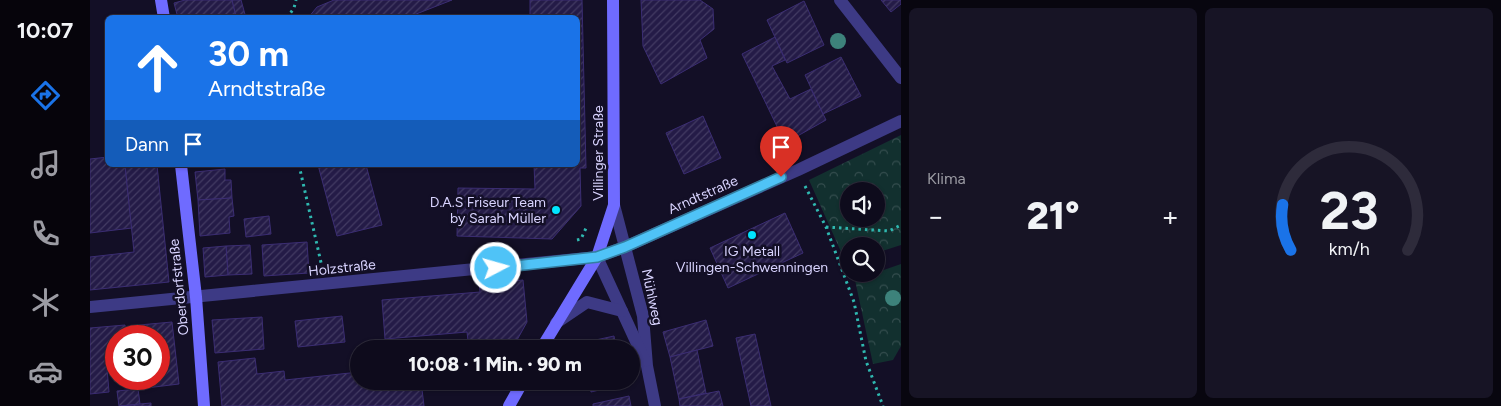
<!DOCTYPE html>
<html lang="de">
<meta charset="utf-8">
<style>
body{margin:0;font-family:Figtree,sans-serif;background:#171425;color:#f1f3f6;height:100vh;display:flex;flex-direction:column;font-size:19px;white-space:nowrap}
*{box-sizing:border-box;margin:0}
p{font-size:16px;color:#9b9ba3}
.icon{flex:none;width:28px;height:28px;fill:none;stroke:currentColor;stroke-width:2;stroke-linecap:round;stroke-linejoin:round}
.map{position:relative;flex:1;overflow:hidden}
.sheet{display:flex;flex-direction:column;gap:8px;padding:8px;background:#08060f;width:600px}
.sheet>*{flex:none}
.guide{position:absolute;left:15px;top:15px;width:475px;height:152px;border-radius:8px;box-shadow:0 1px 4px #0004,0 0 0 1px #2e2b3b;background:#1a73e8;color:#fff;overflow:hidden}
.controls{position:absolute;left:750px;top:182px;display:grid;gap:10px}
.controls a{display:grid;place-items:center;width:45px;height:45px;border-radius:50%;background:#0e0b1c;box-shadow:0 1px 4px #0004,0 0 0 1px #2e2b3b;font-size:25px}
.speed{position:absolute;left:15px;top:325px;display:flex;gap:10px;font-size:25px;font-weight:700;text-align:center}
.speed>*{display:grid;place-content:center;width:65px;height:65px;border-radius:50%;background:#0e0b1c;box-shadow:0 1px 4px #0004,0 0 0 1px #2e2b3b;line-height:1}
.speed .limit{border:8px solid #d22;background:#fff;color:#111}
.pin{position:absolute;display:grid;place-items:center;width:42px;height:42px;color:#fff;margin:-51px -21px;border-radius:50% 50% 50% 0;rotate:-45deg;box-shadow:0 0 5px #0007}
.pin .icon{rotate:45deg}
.me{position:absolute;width:55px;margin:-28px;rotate:84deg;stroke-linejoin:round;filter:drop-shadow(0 0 4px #0008)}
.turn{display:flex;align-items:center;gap:18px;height:105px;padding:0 20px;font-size:22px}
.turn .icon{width:65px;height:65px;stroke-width:2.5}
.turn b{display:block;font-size:35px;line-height:42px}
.then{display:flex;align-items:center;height:48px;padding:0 20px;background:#0003;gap:10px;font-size:19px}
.big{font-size:38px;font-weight:800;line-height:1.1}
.sheet .widget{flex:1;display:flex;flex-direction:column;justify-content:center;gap:8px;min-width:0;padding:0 18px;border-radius:8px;background:#171425}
.sheet .dial{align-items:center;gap:0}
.dial svg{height:130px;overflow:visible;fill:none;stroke:#2e2b3b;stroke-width:7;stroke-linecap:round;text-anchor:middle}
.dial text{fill:#f1f3f6;stroke:none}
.heat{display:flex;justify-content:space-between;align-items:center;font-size:28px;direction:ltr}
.sheet .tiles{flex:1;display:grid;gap:8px;grid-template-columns:repeat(2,1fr)}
.trip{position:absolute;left:260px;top:340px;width:290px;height:50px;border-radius:25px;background:#0e0b1c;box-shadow:0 1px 4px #0004,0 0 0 1px #2e2b3b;font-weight:800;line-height:50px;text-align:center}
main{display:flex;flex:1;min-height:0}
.dock{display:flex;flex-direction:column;width:90px;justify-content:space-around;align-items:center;background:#06040b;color:#9b9ba3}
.dock .icon{width:35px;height:35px}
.dock .current{color:#1a73e8}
.dock b{font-size:22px;color:#f1f3f6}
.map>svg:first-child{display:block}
.grass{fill:#12302f}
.park{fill:url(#park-crowns);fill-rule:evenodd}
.building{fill:url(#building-hatch);stroke:#3b2d73}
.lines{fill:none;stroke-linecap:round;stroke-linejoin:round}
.path{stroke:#2fb8b0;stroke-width:3;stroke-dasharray:2.5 4;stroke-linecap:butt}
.minor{stroke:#3d3a85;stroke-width:12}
.tertiary{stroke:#3d3a85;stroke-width:12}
.secondary{stroke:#6f6bff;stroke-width:12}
.tree{fill:#3d827b}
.route-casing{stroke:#337fa1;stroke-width:12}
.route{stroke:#4fc3f7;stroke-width:9}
.poi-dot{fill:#00e5ff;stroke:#130f26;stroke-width:2}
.labels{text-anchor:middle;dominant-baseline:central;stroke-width:5;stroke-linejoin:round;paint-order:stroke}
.street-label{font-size:14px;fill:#d9d4ff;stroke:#130f26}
.poi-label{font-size:14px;fill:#d9d4ff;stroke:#130f26;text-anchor:end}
</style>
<main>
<nav class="dock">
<b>10:07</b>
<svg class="icon current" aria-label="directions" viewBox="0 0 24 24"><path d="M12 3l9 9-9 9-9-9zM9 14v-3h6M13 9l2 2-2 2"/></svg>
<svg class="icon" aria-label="music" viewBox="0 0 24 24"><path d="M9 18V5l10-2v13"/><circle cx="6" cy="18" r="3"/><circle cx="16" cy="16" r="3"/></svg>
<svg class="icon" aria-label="phone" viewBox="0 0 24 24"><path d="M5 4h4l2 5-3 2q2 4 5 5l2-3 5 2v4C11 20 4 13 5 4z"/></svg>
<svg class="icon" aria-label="climate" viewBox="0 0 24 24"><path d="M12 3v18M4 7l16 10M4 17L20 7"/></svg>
<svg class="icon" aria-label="car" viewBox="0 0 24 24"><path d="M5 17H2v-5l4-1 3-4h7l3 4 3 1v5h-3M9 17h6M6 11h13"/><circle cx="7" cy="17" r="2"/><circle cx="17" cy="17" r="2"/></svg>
</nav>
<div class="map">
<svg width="811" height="406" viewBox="0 0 811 406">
<defs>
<pattern id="park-crowns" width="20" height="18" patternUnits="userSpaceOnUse" patternTransform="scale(1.25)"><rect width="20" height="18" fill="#12302f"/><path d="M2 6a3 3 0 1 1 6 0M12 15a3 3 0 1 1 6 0" fill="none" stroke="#344d4e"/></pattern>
<pattern id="building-hatch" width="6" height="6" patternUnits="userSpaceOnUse" patternTransform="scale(1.25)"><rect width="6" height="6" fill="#241b47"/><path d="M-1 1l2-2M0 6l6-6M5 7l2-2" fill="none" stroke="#433b63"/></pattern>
</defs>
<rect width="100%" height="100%" fill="#130f26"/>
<!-- grass -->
<polygon class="grass" points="381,381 404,381 399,391"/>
<!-- park -->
<g class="park">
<path d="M811,135v110l-25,8v-7h-27v16l-3,1 -37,-83zM759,191h27v28h-27z"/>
<polygon points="811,264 811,346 803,360 783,364 765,280"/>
</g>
<!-- building -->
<g class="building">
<polygon points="95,0 142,0 146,16 140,18 88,18 84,3"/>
<polygon points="142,0 151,0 156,18 140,18 146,16"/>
<polygon points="244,0 362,0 316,18 218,18 227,7"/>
<polygon points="440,0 492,0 496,168 490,168 491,206 462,239 367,236 368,188 445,189 444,165 488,165 488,18 440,18"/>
<polygon points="551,0 610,0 623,9 624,29 610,40 617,58 571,84 553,46"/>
<polygon points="791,0 811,0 811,4 801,12"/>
<polygon points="714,1 734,45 697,63 677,20"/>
<polygon points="685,37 695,60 682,66 700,99 721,89 736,120 695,143 652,54"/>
<polygon points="751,57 771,96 733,114 715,75"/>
<polygon points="613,116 631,158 594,174 576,133"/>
<polygon points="18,157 18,165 35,165 42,228 0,233 0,159"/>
<polygon points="35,165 67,165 79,282 0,290 0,257 44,252"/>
<polygon points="228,165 276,165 292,225 247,236"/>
<polygon points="135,169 135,180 141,180 142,198 108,200 105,172"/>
<polygon points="142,198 144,216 139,217 140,233 110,236 108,200"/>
<polygon points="695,213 713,253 638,288 620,248"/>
<polygon points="179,216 181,234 156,237 154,219"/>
<polygon points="217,242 219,273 174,276 172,245"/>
<polygon points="160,245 162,274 138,275 136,246"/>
<polygon points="136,246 138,275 115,277 113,248"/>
<polygon points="433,280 437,322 422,349 379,349 377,332 295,339 292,300 390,292 389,284"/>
<polygon points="252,316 255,342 208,347 205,321"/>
<polygon points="172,317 174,349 125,353 122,320"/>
<polygon points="616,320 623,346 580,357 573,332"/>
<polygon points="82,322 89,384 56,388 55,379 69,379 69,336 50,336 49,325"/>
<polygon points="35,325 36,336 26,336 26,355 16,356 19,392 0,394 0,328"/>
<polygon points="665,334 681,406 661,406 646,338"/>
<polygon points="524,336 526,349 493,349 492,343"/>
<polygon points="607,350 616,393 589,399 580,357"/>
<polygon points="165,358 167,374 194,371 195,380 269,372 269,381 331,381 334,406 132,406 128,362"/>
<polygon points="499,381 533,381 534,384 501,392"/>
<polygon points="48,389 50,404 29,406 27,391"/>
<polygon points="629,391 633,406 590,406 589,399"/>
<polygon points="539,396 541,406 503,406 503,404"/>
<polygon points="61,403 61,406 31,406 50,404"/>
</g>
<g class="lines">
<!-- path -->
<g class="path">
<polyline points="197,18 204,8 206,0"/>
<polyline points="209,165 232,267"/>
<polyline points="715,186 736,227 764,302 776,361 793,406"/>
<polyline points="736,227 799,231 811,225"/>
<polyline points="487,240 491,239 497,226"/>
</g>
<!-- minor -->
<g class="minor">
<polyline points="524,205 553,316 557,366 565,406"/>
<polyline points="507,257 555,361"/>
<polyline points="0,307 507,257 535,247 708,170 811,121"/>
<polyline points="466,323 497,302 532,311"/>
</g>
<!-- tertiary -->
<polyline class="tertiary" points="750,0 811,78"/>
<!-- secondary -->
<g class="secondary">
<polyline points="71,0 74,18"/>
<polyline points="91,165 106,297 114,406"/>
<polyline points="451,349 507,257 524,205 523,0"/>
<polyline points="419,406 433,381"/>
</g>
</g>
<!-- trees -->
<g class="tree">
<circle cx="748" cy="41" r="8"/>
<circle cx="803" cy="298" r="8"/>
</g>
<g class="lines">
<!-- route casing -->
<g class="route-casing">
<polyline id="route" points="406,268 507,257 535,247 691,177"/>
</g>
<!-- route -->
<use href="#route" class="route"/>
</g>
<!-- markers -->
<g class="poi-dot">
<circle cx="466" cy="210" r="5"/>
<circle cx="662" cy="235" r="5"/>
</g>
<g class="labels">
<!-- street labels -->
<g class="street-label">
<text transform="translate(508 153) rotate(-90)">Villinger Straße</text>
<text transform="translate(613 195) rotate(-24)">Arndtstraße</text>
<text transform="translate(252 268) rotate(-6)">Holzstraße</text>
<text transform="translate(89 287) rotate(-96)">Oberdorfstraße</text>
<text transform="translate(562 297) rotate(78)">Mühlweg</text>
</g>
<!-- poi labels -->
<g class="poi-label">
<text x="456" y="202">D.A.S Friseur Team<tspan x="456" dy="16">by Sarah Müller</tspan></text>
<text x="662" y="251" text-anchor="middle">IG Metall<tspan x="662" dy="16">Villingen-Schwenningen</tspan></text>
</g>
</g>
</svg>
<div class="controls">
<a><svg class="icon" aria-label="sound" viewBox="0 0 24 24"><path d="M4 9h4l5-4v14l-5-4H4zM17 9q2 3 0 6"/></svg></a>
<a><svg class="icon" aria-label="search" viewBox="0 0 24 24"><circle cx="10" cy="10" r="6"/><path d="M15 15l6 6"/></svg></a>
</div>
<div class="speed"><div class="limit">30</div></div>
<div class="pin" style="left:691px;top:177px;background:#d93025"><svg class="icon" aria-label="arrive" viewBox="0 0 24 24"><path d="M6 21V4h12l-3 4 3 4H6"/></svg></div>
<svg class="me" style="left:406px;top:268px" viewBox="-20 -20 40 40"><circle r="17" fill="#4fc3f7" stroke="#fff" stroke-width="3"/><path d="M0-11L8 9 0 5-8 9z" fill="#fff"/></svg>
<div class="trip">10:08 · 1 Min. · 90 m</div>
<div class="guide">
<div class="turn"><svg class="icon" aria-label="ahead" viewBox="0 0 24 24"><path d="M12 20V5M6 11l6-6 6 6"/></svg><div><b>30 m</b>Arndtstraße</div></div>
<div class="then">Dann<svg class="icon" aria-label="arrive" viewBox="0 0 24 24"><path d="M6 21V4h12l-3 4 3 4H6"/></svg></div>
</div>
</div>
<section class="sheet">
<div class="tiles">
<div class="widget"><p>Klima</p>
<div class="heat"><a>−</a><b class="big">21°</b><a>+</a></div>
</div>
<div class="widget dial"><svg viewBox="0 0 100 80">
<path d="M14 69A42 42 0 1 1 86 69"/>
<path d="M14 69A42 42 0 0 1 9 41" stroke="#1a73e8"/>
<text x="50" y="56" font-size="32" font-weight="700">23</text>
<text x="50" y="72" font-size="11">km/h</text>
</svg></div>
</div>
</section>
</main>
